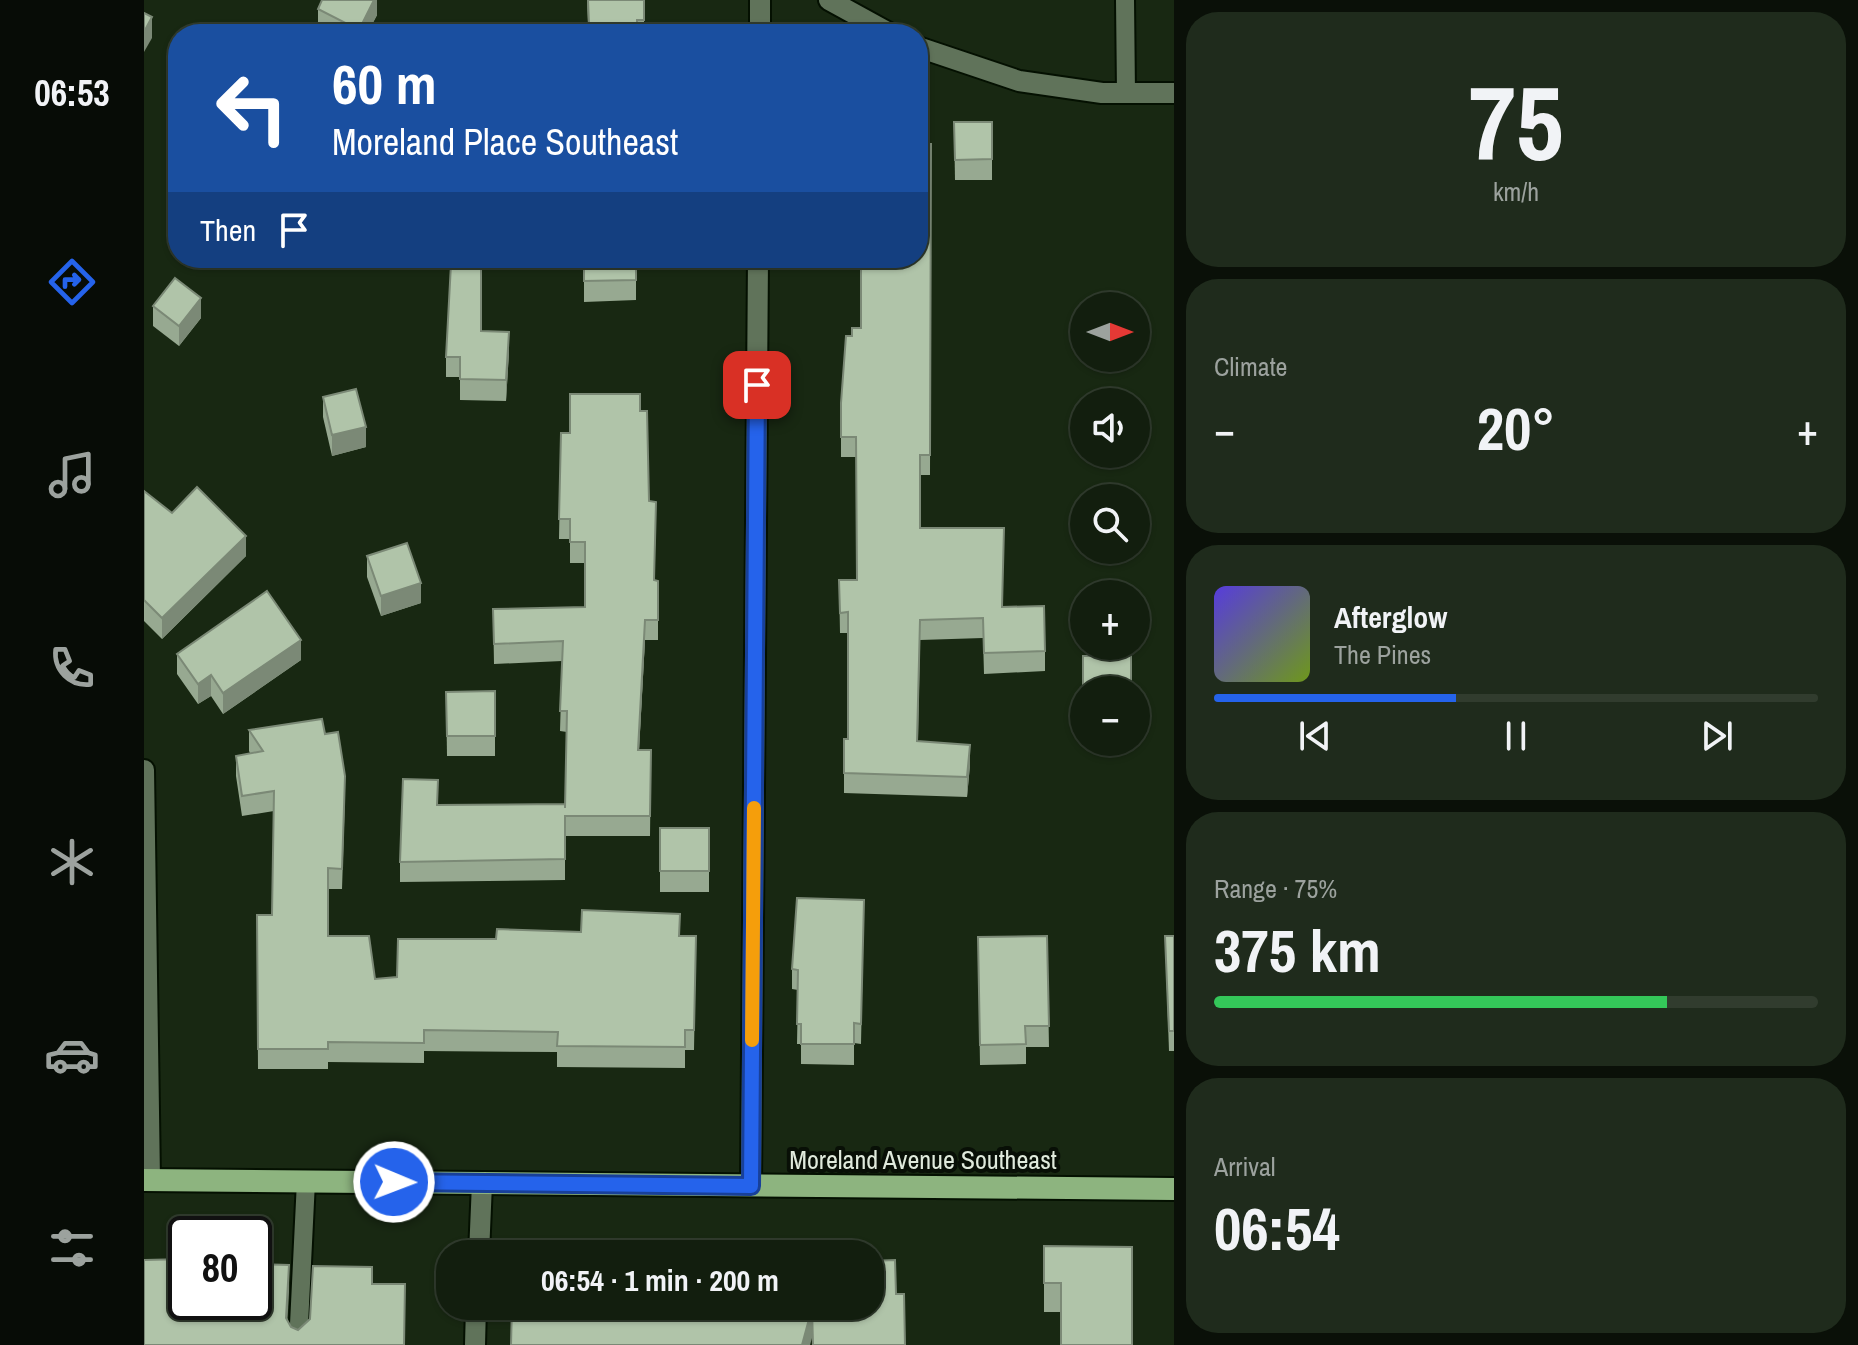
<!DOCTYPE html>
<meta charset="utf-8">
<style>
body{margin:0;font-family:"Archivo Narrow",sans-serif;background:#1f2b1c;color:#f1f3f6;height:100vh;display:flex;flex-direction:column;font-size:30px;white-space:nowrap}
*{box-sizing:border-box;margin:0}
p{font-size:26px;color:#9ca29e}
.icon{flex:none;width:44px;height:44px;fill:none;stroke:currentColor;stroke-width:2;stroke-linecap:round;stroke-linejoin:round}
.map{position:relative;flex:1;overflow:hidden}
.sheet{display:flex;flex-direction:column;gap:12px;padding:12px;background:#0a1008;width:684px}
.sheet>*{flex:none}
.hud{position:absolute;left:24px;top:24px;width:760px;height:244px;border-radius:32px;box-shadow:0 2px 6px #0004,0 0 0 2px #313c2e;background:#1a4fa0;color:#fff;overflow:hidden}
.needle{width:52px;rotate:90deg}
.fabs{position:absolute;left:926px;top:292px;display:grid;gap:16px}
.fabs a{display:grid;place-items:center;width:80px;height:80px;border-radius:50%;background:#121e0e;box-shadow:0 2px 6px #0004,0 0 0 2px #313c2e;font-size:40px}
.speed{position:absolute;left:24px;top:1216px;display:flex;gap:16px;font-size:40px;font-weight:700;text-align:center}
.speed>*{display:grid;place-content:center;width:104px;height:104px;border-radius:50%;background:#121e0e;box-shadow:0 2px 6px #0004,0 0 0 2px #313c2e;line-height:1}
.speed .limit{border:4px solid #111;border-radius:12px;background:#fff;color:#111}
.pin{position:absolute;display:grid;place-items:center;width:68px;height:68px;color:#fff;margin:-34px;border-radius:16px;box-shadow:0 4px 12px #0006}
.me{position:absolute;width:88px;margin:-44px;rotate:91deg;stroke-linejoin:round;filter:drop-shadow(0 0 6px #0008)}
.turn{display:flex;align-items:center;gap:28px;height:168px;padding:0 32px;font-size:36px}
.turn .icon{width:104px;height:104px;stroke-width:2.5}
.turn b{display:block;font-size:56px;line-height:68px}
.then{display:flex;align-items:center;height:76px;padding:0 32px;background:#0003;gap:16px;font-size:30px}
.big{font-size:60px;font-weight:700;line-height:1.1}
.sheet .widget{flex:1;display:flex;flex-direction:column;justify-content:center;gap:12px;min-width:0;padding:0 28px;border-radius:32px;background:#1f2b1c}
.sheet .dial{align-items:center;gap:0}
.dial b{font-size:104px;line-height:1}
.song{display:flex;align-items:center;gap:24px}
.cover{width:96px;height:96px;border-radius:12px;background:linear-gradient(135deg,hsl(250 70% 55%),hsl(80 70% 35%))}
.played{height:8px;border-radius:4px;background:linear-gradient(90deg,#2563eb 40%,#313c2e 40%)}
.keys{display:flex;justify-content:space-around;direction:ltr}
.heat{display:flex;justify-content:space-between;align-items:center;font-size:44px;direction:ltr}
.charge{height:12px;border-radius:6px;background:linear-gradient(90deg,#34c759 75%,#313c2e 0)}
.trip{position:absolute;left:292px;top:1240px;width:448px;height:80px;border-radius:32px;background:#121e0e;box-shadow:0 2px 6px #0004,0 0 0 2px #313c2e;font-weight:700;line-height:80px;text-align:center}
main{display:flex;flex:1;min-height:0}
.menu{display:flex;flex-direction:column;width:144px;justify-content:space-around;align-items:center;background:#070c06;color:#9ca29e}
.menu .icon{width:56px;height:56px}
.menu .selected{color:#2563eb}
.menu b{font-size:36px;color:#f1f3f6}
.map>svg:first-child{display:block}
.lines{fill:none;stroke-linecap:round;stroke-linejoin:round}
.service-casing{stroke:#041001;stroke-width:22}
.minor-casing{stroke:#041001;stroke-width:24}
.trunk-casing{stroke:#041001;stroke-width:26}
.service{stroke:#60735a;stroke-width:18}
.minor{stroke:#60735a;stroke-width:20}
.trunk{stroke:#8db47f;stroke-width:22}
.wall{fill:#97a991}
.shaded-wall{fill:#7b8976}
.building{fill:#b0c4a9;stroke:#7b8976;stroke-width:2}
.route-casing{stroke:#184099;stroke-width:20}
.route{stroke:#2563eb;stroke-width:14}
.slow{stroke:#f59e0b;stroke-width:14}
.labels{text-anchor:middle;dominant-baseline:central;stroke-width:8;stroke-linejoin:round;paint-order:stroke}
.street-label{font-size:26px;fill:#e0eadc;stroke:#080f06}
</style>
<main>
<nav class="menu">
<b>06:53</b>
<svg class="icon selected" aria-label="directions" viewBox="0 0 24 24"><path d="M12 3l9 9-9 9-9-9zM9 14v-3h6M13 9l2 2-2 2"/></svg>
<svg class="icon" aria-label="music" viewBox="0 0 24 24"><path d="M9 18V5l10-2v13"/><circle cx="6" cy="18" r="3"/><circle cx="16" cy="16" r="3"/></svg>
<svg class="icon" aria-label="phone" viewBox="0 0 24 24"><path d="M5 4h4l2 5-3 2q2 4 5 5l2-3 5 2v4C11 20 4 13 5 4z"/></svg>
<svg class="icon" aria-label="climate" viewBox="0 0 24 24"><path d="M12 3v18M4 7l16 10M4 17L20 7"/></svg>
<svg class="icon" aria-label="car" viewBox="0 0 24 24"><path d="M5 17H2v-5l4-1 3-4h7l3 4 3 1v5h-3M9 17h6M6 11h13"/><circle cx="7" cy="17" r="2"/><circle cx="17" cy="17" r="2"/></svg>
<svg class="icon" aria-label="filters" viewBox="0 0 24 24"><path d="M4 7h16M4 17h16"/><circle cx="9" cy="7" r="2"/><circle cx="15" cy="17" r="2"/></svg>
</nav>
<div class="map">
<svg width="1030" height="1345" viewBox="0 0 1030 1345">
<rect width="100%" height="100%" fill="#182812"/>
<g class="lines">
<!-- service casing -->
<g class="service-casing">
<g id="service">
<polyline points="981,0 982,93"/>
<polyline points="154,1345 162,1181"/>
</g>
</g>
<!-- minor casing -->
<g class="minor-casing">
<g id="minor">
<polyline points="685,0 747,34"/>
<polyline points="616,34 616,0"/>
<polyline points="774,47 875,81 958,93 1030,93"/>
<polyline points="0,770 6,1180"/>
<polyline points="607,1186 614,258"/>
<polyline points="335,1254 338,1183"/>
<polyline points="331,1345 332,1306"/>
</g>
</g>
<!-- trunk casing -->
<g class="trunk-casing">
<polyline id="trunk" points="0,1180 1030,1189"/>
</g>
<!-- service -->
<use href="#service" class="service"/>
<!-- minor -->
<use href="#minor" class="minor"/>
<!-- trunk -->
<use href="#trunk" class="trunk"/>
</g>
<!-- wall -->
<g class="wall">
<polygon points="233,0 233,15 223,34 182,34 174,30 174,9"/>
<polygon points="443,0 500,0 500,34 374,34 444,24"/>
<polygon points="810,122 848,122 848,180 811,180"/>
<polygon points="787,144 786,475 776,475 776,528 859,607 901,651 901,671 840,674 839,638 776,640 774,741 826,765 823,797 700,793 700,739 704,739 704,633 696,633 695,580 713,580 712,457 697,457 697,403 708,336 717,328"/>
<polygon points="440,258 492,258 492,300 440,302"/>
<polygon points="9,306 57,318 35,346 9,326"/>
<polygon points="337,331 365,352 362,401 316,400 316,377 302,377 302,357"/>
<polygon points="179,397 222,447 188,456 179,417"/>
<polygon points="496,411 505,501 512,522 510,580 514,581 514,640 501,640 495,750 507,750 506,836 421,836 421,880 256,882 256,862 294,805 421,804 423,732 416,731 418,661 350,664 349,609 441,607 441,563 426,563 426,539 415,539 417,433 426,433"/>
<polygon points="0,491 28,513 102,556 18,639 0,621"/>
<polygon points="223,556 277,603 237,616 223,577"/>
<polygon points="33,654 157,660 79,714 67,696 54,704 33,674"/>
<polygon points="351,691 351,756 303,756 302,692"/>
<polygon points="105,730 181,734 201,797 198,889 184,889 184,936 231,979 253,977 352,939 552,936 550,1050 541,1050 541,1068 413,1067 413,1052 280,1051 280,1063 184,1062 184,1069 114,1069 113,915 128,915 130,811 98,816 92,776 92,756 106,753 105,751"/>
<rect x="516" y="828" width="49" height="64"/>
<polygon points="720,900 717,1044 710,1043 710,1065 657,1064 657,1044 653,1044 654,990 648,989 648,969"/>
<polygon points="903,936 905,1047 882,1047 882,1064 836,1065 834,937"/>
<polygon points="1021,936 1030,936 1030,1051 1025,1051"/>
<polygon points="900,1246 988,1345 917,1312 900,1312"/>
</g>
<!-- shaded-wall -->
<g class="shaded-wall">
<polygon points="230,0 233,0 233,15 223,34 215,34 215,30"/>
<polygon points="8,17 8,38 0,52 0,32"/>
<polygon points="57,298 57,318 35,346 35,326"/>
<polygon points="365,332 365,352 362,401 362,380"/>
<polygon points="222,427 222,447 188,456 188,435"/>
<polygon points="102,536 102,556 18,639 18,618"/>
<polygon points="277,583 277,603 237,616 237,596"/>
<polygon points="501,620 501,640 494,770 494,750"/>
<polygon points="157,640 157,660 79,714 79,693"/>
<polygon points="67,675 67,696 54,704 54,684"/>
<polygon points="826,745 826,765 823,797 823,777"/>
<polygon points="145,1265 145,1292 142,1345 142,1318"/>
<polygon points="668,1308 668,1338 666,1345 658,1345"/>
</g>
<!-- building -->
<g class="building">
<polygon points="178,0 230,0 215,30 174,9"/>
<polygon points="444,0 500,0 500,20 493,20 493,34 374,34 374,26 445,24"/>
<polygon points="0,13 8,17 0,32"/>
<polygon points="810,122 848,122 848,159 811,160"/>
<polygon points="774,144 787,144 786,455 776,455 776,528 860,528 858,607 900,606 901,651 840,653 839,618 776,620 773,741 826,745 823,777 700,773 700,739 704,739 704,612 696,613 695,580 713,580 712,437 697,437 697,403 702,336 708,336 708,328 717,328 717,258 774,258"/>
<polygon points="440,258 492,258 492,280 440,281"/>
<polygon points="307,264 337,265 337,331 365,332 362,380 316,379 316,357 302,357"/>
<polygon points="31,278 57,298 35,326 9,306"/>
<polygon points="212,389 222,427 188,435 179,397"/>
<polygon points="426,394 496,394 496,411 503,411 505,501 512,502 510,580 514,581 514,620 501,620 494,750 507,750 506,816 421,816 421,859 256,862 259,779 294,780 293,805 421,804 421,808 423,711 416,711 419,641 350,644 349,609 441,607 441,542 426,542 426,519 415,519 417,433 426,433"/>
<polygon points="53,487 102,536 18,618 0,600 0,491 28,513"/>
<polygon points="263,543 277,583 237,596 223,556"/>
<polygon points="123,591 157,640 79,693 67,675 54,684 33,654"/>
<polygon points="939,656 987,656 987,690 940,690 939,693"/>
<polygon points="351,691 351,736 303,736 302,692"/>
<polygon points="178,719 181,734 194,732 201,776 198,869 184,868 184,936 225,936 231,979 253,977 254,939 352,939 353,929 437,932 438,910 536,914 535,936 552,936 550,1030 541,1030 541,1047 413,1046 414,1032 280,1030 280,1043 184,1042 184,1049 114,1049 113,915 128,915 130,791 98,796 92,756 119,751 105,730"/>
<rect x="516" y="828" width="49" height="43"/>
<polygon points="653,898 720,900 717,1024 710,1023 710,1044 657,1044 657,1024 653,1024 654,970 648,969"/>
<polygon points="903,936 905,1026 881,1026 882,1044 836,1045 834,937"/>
<polygon points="1021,936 1030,936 1030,1031 1025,1031"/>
<polygon points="900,1246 988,1247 988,1345 917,1345 917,1283 900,1283"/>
<rect x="587" y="1248" width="62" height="6"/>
<polygon points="374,1250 424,1251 424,1254 374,1254"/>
<polygon points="42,1259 42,1302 110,1302 110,1264 145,1265 142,1318 147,1327 154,1330 166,1319 169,1266 228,1267 228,1284 261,1284 260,1345 0,1345 0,1260"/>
<polygon points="751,1260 752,1294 760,1294 761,1345 669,1345 668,1308 658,1345 367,1345 368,1306 726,1306 726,1261"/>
</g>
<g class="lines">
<!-- route casing -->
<g class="route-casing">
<polyline id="route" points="250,1182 607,1186 613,385"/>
</g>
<!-- route -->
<use href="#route" class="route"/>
<!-- slow -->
<polyline class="slow" points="608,1040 610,808"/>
</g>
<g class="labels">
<!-- street labels -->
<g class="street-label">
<text x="779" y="1159">Moreland Avenue Southeast</text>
</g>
</g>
</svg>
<div class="fabs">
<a><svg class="needle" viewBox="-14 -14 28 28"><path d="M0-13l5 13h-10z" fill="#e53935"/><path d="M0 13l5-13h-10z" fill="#9ca29e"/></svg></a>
<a><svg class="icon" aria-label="sound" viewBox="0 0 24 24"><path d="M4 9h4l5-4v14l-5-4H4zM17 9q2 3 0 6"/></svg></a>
<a><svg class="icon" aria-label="search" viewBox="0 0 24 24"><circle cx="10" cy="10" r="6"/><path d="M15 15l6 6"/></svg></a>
<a>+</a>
<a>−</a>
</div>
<div class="speed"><div class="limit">80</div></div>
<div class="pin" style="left:613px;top:385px;background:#d93025"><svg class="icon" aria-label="arrive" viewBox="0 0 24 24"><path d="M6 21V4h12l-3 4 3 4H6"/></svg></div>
<svg class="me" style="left:250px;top:1182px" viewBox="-20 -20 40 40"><circle r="17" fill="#2563eb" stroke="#fff" stroke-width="3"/><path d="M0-11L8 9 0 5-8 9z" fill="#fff"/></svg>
<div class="trip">06:54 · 1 min · 200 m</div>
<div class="hud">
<div class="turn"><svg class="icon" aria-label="left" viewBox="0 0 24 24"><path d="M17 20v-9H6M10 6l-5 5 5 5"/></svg><div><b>60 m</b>Moreland Place Southeast</div></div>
<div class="then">Then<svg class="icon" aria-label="arrive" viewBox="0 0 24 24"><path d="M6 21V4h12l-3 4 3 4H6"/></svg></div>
</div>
</div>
<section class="sheet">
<div class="widget dial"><b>75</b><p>km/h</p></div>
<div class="widget"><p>Climate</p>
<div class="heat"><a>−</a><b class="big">20°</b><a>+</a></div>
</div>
<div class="widget">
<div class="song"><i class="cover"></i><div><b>Afterglow</b><p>The Pines</p></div></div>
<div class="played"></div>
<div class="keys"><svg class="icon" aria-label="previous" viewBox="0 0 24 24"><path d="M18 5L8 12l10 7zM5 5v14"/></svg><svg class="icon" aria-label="pause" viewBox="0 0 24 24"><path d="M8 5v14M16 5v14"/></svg><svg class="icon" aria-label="next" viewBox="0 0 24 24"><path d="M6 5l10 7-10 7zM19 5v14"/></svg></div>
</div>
<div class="widget"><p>Range · 75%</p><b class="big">375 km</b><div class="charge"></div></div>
<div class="widget"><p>Arrival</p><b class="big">06:54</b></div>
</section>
</main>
